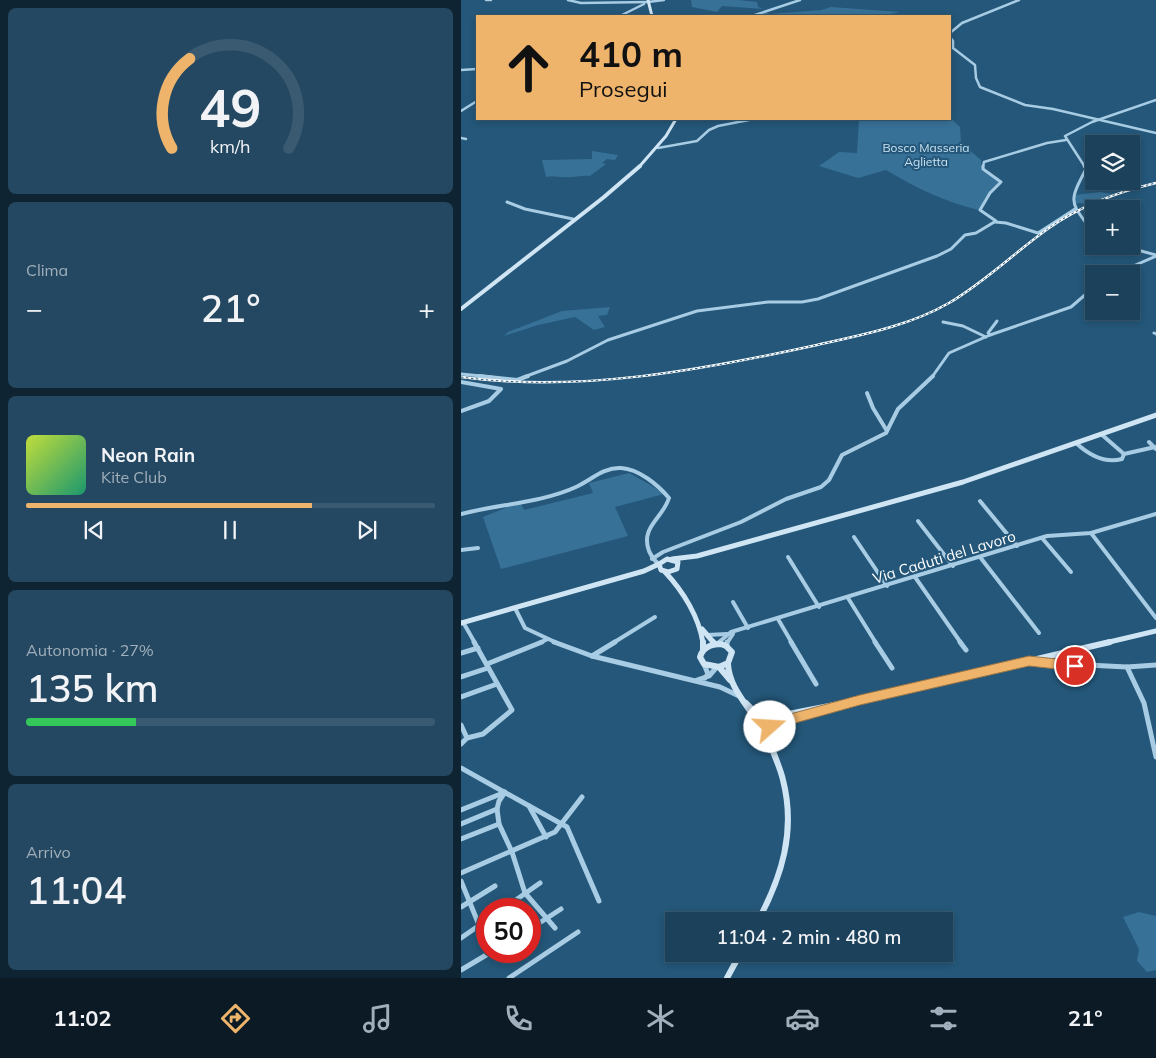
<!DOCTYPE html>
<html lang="it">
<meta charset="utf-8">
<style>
body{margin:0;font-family:Mulish,sans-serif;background:#244861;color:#f1f3f6;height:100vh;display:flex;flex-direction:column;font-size:19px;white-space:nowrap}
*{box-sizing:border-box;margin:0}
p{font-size:16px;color:#a0afbb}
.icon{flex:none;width:28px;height:28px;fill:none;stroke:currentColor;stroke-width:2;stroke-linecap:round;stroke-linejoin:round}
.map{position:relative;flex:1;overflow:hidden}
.sheet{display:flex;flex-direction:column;gap:8px;padding:8px;background:#0f2432;width:461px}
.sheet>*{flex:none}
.banner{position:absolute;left:15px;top:15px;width:475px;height:105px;border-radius:0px;box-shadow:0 2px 8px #0003,0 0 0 1px #395a71;background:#eeb46b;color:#111;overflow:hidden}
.tools{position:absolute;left:624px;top:135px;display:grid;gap:10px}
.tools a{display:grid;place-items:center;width:55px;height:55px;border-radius:0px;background:#1b415b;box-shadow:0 2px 8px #0003,0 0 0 1px #395a71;font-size:25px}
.speed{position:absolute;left:15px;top:898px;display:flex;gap:10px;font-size:25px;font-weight:700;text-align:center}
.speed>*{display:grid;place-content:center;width:65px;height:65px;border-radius:50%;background:#1b415b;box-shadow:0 2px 8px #0003,0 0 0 1px #395a71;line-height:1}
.speed .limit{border:8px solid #d22;background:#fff;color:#111}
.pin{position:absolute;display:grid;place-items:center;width:42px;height:42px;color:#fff;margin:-21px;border:2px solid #fff;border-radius:50%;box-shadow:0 1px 5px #0007}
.me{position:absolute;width:55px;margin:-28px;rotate:71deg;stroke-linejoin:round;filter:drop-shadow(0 0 4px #0008)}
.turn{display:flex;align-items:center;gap:18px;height:105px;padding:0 20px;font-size:22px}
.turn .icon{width:65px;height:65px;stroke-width:2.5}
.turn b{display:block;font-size:35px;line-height:42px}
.big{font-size:38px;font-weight:600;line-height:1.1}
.sheet .tile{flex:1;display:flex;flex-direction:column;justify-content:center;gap:8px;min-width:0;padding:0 18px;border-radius:8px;background:#244861}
.sheet .dial{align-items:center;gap:0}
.dial svg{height:130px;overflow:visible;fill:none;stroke:#395a71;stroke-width:7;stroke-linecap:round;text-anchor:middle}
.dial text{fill:#f1f3f6;stroke:none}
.song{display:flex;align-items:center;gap:15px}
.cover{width:60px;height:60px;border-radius:8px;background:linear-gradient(135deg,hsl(70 70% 55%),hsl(160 70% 35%))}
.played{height:5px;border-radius:2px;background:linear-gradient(90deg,#eeb46b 70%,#395a71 70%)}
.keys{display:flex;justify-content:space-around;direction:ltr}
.heat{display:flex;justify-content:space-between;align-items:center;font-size:28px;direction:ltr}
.charge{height:8px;border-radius:4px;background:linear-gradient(90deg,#34c759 27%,#395a71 0)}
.trip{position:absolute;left:204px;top:912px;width:288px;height:50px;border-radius:0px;background:#1b415b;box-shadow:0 2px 8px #0003,0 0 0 1px #395a71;font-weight:600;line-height:50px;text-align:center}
.dock{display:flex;height:80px;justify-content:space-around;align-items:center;background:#0b1a24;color:#a0afbb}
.dock .icon{width:35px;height:35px}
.dock .selected{color:#eeb46b}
.dock b{font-size:22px;color:#f1f3f6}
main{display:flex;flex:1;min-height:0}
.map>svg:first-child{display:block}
.green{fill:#387197}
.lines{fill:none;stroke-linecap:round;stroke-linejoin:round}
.street-far3{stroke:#a7cce4;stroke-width:2.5}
.street-far2{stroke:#a7cce4;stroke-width:3}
.street-far1{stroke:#a7cce4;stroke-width:4}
.street{stroke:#a7cce4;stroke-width:5}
.secondary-far3{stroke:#d0e5f4;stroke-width:3}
.secondary-far2{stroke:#d0e5f4;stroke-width:4}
.secondary-far1{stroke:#d0e5f4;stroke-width:5}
.secondary{stroke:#d0e5f4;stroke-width:6}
.rail-casing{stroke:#fff;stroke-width:2.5}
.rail{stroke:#245779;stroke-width:1;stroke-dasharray:2.5;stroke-linecap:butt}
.route{fill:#eeb46b;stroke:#9b7546}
.labels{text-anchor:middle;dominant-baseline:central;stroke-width:4;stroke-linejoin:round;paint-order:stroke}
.far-park-label{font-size:12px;fill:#c9e3f3;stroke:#245779}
.street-label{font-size:15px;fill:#fff;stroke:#245779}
</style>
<main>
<section class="sheet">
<div class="tile dial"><svg viewBox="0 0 100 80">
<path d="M14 69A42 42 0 1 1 86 69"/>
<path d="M14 69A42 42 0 0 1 25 14" stroke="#eeb46b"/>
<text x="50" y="56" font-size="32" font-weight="700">49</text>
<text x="50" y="72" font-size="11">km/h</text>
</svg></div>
<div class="tile"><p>Clima</p>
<div class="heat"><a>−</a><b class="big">21°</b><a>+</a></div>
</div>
<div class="tile">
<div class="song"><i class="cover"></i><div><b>Neon Rain</b><p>Kite Club</p></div></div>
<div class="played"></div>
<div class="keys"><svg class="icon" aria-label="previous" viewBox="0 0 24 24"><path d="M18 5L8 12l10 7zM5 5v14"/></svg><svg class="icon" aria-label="pause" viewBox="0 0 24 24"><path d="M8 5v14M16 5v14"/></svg><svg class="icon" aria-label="next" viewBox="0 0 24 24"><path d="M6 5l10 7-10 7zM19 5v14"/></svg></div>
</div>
<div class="tile"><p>Autonomia · 27%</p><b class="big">135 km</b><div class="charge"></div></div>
<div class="tile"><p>Arrivo</p><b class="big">11:04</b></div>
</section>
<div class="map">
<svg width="695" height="978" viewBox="0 0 695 978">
<rect width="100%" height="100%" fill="#245779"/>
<!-- green -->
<g class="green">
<polygon points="230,0 277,0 296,2 297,7 302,9 261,6 256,12 231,7"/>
<polygon points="370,7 439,12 419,16 292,16 305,12 308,14 360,10"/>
<path d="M489,118l10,9 1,16 20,17 1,9 19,13 -16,16 -6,12c-34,-8 -63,-22 -93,-40l-28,8 -39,-12 20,-14 18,1 2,-34z"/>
<path d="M131,151l26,4 -3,5 -8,-1 -5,4 4,1 -16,12c-9,-1 -17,2 -26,1 -7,0 -11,-1 -18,0l-4,-17 50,-1z"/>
<polygon points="639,192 651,194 627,204 618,203 613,205 614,195"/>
<polygon points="149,307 146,315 137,316 144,327 133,330 114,317 77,325 43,336 47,332 101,311"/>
<path d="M168,473c12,7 23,12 35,21l-49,13 13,29 -127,33 -18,-52 37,-15 4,8 69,-17 -4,-10z"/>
<polygon points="678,912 695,916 695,970 686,972 676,961 678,949 662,917"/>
</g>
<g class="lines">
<!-- street-far3 -->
<g class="street-far3">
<polyline points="25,0 30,0"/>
<polyline points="107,0 120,3 187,2"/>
<polyline points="187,2 203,0"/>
<polyline points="159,16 183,4"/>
<polyline points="291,16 339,0"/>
<polyline points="489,33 501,23 558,0"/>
<polyline points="489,37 492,41 492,48 514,65 515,78 519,87 564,105 592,109 695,133"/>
<polyline points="0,70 16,69"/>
<polyline points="0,111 16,101"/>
<polyline points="0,138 5,139"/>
<polyline points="197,148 236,141 248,130 257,126 293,119"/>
<polyline points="522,167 523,162 586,143 605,140"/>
<polyline points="624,167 604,136 631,122 695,100"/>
</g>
<!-- street-far2 -->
<g class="street-far2">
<path d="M623,166l2,3c-19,36 -15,32 7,64"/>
<polyline points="46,202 64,209 112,219"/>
<polyline points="534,222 545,223 577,233 614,209"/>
<polyline points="662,246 695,255"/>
<polyline points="654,274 695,256"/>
<polyline points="482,322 502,326 525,337"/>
<polyline points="693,333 695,334"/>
<polyline points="529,335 527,333 536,321"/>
<polyline points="0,374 30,377"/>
<polyline points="63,377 106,361 147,340 236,311 307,302 341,302 357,299 476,256 490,249 504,235 515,233 535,221 519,210 529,193 540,182 522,169 522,166"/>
<polyline points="471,377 488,353 529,335 610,307 632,288"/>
</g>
<!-- street-far1 -->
<g class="street-far1">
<polyline points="18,376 56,380 67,376"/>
<polyline points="0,382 40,389 28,401 0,411"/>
<polyline points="406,393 412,408 426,431"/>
<polyline points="640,434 663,454"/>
<polyline points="688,442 695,449"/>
<path d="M615,443c13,12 28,21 46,16l2,-5 31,-7"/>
<polyline points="519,501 556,546"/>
<path d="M0,514c38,-10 80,-11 115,-27 15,-7 28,-20 45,-19 18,1 37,17 48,30 -6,20 -29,29 -20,53 3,6 5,10 10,13"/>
<polyline points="457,521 492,566"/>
<polyline points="630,533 695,618"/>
<polyline points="393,537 426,586"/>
<polyline points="581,538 610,572"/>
<polyline points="0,550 17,548"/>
<polyline points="327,557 358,607"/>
<polyline points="519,557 578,633"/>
<polyline points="191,559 202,552 280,522 325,499 360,487 368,480 381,455 425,433 437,409 472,376"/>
<polyline points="454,577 500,643"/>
<polyline points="387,598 415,643"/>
<polyline points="272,602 287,628"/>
<polyline points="54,608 64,628 96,643"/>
<polyline points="317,619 331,643"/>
<polyline points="2,622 14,643"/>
<polyline points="246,635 266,634"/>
<polyline points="78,643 87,639"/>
<polyline points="152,643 194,617"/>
<polyline points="257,643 270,632 586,536 630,533 695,514"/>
<polyline points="266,643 272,634"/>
</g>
<!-- street -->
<g class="street">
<polyline points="93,642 131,656 259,687 278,696"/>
<polyline points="266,642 266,646"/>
<polyline points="330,642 355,684"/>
<polyline points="414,642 431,668"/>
<polyline points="499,642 505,650"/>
<polyline points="256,644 259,642"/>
<polyline points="605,652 602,657 607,664 666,667 695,665"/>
<polyline points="0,653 17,648"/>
<polyline points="131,656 154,642"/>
<polyline points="571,661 608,666"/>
<polyline points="26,664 81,642"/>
<polyline points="243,664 247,674 244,678"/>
<polyline points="666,667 683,703 695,757"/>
<polyline points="0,677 27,668"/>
<polyline points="236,680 248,676 255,668"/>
<polyline points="0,697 36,684"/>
<polyline points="0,725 6,738"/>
<polyline points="0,744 6,738 22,734 51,710 13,642"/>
<polyline points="0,768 106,827 138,901"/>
<polyline points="44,792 38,801 36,809 38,824 51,852 64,893 94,928"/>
<polyline points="68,806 85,837"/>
<polyline points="0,810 42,793"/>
<polyline points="0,824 36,809"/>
<polyline points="0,839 38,824"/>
<polyline points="0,873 94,832 121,797"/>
<polyline points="0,881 18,925"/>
<polyline points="0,907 34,886"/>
<polyline points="42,909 79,883"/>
<polyline points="69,929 100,909"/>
<polyline points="0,938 26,920"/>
<polyline points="0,970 32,951"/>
<polyline points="48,978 117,932"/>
</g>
<!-- secondary-far3 -->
<g class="secondary-far3">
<polyline points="187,0 191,16"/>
<polyline points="178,167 205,136 215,119"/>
</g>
<!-- secondary-far2 -->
<polyline class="secondary-far2" points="0,309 143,197 179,166"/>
<!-- secondary-far1 -->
<g class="secondary-far1">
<polygon points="206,559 217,562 216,569 207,572 200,570 198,564"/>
<polyline points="211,559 236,556 502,482 695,415"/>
<path d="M204,572c18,19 34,45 38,71"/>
<polyline points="0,623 183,571 198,564"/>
<polyline points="241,629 253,643"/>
<polyline points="644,643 695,631"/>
</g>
<!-- secondary -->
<g class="secondary">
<polyline points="252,642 254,644"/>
<path d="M260,644l5,2 6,6 -4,11 -9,4 -15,-3 -4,-7c3,-10 11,-13 21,-13z"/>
<polyline points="242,649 242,642"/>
<path d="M267,664c1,22 17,38 28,56"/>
<polyline points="258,667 269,680"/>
<polyline points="285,703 292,710 303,715"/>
<polyline points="309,717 312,723 307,728 300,729 295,725 295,720 300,716 312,717 399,700 649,642"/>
<polyline points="312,725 379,706"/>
<polyline points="298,728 309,750"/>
<path d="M297,921c24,-45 38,-90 25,-141 -4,-18 -15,-34 -15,-52"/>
<polyline points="266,978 279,954"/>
</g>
<!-- rail casing -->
<g class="rail-casing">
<path id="rail" d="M0,377c117,16 241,-7 356,-32 44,-10 92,-19 132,-42 36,-21 66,-51 100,-75 33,-23 68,-36 107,-45"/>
</g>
<!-- rail -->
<use href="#rail" class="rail"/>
</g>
<!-- route -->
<polygon class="route" points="568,656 614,661 619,663 621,666 619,670 614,671 568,666 399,705 320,727 309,733 304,731 302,727 311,719 399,695"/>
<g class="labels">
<!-- far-park labels -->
<g class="far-park-label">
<text x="465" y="147">Bosco Masseria<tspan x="465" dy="14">Aglietta</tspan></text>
</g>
<!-- street labels -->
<g class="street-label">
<text transform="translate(483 557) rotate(-17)">Via Caduti del Lavoro</text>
</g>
</g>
</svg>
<div class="tools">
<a><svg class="icon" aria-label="layers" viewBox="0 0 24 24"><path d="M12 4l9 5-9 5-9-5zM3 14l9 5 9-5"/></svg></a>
<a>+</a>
<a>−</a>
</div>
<div class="speed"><div class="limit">50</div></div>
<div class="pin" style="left:614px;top:666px;background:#d93025"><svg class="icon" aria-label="arrive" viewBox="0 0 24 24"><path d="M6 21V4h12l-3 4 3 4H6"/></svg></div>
<svg class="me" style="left:309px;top:727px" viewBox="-20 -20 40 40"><circle r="19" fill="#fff"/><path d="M0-13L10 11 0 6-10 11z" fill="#eeb46b"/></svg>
<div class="trip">11:04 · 2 min · 480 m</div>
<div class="banner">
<div class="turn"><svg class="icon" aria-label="ahead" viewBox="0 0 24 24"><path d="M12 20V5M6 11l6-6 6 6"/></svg><div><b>410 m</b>Prosegui</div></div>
</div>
</div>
</main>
<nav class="dock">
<b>11:02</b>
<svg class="icon selected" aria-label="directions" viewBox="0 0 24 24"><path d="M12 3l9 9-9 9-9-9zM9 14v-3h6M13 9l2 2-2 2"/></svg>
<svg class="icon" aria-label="music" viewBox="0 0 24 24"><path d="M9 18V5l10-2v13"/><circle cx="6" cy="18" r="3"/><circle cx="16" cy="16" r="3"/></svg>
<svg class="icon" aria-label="phone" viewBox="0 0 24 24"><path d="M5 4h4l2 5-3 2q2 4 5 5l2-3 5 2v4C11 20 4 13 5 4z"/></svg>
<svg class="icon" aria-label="climate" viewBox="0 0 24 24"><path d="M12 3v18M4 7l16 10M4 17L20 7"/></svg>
<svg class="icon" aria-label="car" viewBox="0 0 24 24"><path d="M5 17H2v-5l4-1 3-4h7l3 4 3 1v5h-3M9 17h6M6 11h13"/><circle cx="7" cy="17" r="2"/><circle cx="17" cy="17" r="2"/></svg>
<svg class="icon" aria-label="filters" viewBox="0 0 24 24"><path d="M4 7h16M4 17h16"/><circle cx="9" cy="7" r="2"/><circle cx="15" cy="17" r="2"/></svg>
<b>21°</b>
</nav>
